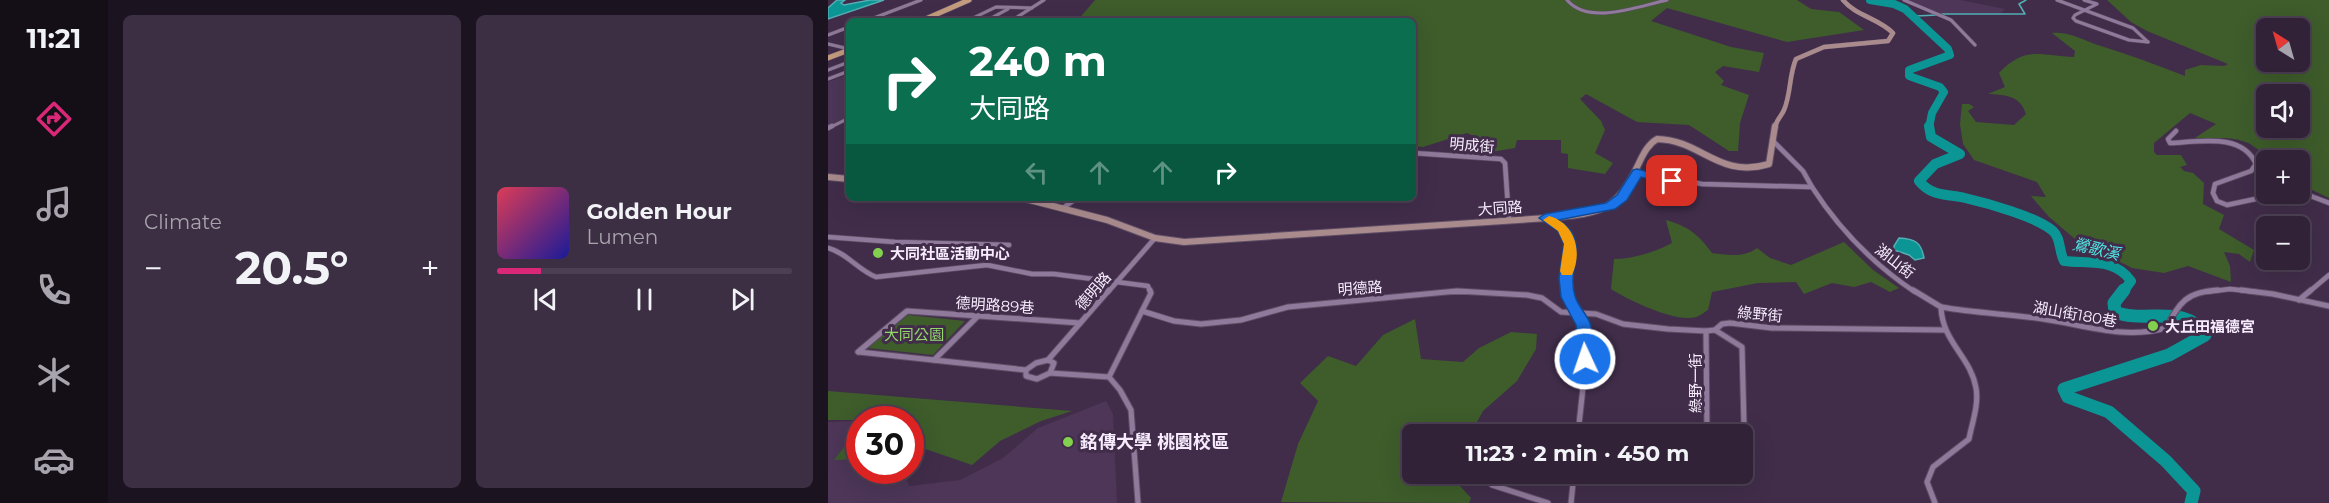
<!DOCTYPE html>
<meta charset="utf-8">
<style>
body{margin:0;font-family:Montserrat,"Noto Sans TC",sans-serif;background:#3d2f43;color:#f1f3f6;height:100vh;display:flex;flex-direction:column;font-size:22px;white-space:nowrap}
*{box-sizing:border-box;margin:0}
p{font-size:20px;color:#a8a4ae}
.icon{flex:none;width:33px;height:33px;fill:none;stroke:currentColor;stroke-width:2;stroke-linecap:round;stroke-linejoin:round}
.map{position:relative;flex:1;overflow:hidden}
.drawer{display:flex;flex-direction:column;gap:15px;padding:15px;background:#1b131f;width:720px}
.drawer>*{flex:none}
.banner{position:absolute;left:18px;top:18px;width:570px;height:183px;border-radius:9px;box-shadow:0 6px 24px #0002,0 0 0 2px #4c3f53;background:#0b6e4f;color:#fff;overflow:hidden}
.needle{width:39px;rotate:323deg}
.tools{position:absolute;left:1428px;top:18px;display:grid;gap:12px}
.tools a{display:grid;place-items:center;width:54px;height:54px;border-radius:9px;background:#312238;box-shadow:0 6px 24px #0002,0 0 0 2px #4c3f53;font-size:30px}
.speed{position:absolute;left:18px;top:406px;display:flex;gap:12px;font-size:30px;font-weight:700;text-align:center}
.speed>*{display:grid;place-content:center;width:78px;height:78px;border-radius:50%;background:#312238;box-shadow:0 6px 24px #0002,0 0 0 2px #4c3f53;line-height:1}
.speed .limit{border:9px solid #d22;background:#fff;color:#111}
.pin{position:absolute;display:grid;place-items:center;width:51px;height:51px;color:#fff;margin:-26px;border-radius:12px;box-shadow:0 3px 9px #0006}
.me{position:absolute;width:66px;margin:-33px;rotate:357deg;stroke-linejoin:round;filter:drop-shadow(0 0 4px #0008)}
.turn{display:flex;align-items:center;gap:21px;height:126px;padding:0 24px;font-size:27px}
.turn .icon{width:78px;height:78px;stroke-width:2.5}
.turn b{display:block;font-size:42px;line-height:51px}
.lanes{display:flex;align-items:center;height:57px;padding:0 24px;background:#0003;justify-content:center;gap:30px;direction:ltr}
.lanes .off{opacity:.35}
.big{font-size:45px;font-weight:700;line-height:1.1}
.drawer .tile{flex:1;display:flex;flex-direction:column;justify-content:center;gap:9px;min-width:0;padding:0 21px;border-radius:9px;background:#3d2f43}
.song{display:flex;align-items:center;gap:18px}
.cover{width:72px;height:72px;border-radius:9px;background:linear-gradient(135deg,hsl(350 70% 55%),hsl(240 70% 35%))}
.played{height:6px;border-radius:3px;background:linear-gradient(90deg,#db2777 15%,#4c3f53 15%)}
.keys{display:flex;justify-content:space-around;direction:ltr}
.heat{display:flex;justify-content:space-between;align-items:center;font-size:33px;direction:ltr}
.drawer .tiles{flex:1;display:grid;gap:15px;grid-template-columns:repeat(2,1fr)}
.trip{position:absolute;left:574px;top:424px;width:351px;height:60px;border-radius:9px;background:#312238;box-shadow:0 6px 24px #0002,0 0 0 2px #4c3f53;font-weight:700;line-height:60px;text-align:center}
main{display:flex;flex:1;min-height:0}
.menu{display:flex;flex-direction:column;width:108px;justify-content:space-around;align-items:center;background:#140e16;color:#a8a4ae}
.menu .icon{width:42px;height:42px}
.menu .on{color:#db2777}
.menu b{font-size:27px;color:#f1f3f6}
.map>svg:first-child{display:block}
.built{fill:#4d3658}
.green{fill:#3e5d2b;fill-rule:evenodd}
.water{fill:#0c9595;stroke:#52afb4;stroke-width:1.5}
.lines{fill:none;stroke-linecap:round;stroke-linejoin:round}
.stream{stroke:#52afb4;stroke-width:1.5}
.river-far2{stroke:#0c9595;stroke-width:8}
.river-far1{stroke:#0c9595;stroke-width:10}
.river{stroke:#0c9595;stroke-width:13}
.street-far2-casing{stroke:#5e4d65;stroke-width:4}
.street-far1-casing{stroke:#5e4d65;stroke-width:6}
.street-casing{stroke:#5e4d65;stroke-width:7}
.secondary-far1-casing{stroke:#5e4d65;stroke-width:5}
.secondary-casing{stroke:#5e4d65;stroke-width:8}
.primary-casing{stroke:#5e4d65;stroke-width:6}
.street-far2{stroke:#907a9b;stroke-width:3}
.street-far1{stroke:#907a9b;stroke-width:4.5}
.street{stroke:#907a9b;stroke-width:5}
.secondary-far1{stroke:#aa8b8d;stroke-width:4.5}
.secondary{stroke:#aa8b8d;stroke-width:6}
.primary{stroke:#c49c7e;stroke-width:5}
.route{fill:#1a73e8;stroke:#114b97;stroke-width:1.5}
.slow{fill:#f59e0b}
.poi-dot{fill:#83d04f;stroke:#412d4a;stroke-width:2}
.labels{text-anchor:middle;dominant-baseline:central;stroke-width:6;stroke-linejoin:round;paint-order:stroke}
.street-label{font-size:15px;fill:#f7ebfd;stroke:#412d4a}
.poi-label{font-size:15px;font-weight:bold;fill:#f7ebfd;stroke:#412d4a;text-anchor:start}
.park-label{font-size:15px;fill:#94d76a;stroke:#412d4a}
.water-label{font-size:16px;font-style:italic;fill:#50e9e9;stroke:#412d4a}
.near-poi-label{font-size:18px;font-weight:bold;fill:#f7ebfd;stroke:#412d4a;text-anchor:start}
</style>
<main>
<nav class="menu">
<b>11:21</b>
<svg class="icon on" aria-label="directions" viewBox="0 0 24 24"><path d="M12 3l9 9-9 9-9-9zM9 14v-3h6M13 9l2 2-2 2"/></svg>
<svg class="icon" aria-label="music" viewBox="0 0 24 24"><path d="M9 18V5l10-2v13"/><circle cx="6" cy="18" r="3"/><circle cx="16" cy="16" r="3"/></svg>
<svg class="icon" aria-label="phone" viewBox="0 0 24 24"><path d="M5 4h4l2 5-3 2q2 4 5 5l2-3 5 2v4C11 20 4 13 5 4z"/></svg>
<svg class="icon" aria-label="climate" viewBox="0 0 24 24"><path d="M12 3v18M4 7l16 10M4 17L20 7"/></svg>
<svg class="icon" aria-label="car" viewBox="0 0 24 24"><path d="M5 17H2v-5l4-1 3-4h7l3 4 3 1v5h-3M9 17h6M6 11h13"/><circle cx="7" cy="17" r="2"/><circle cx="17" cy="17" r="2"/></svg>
</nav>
<section class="drawer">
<div class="tiles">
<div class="tile"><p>Climate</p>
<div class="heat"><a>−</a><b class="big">20.5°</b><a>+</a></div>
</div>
<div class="tile">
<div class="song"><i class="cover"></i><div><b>Golden Hour</b><p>Lumen</p></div></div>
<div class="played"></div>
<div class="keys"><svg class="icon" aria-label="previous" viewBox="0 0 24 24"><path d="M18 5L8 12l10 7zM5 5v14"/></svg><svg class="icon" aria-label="pause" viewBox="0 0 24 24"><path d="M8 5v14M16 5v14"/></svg><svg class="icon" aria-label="next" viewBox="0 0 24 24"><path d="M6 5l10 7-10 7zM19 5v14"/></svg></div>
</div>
</div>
</section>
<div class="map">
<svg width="1501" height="503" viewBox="0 0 1501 503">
<rect width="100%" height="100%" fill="#412d4a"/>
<!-- built -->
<g class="built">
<polygon points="1080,0 1132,0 1177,9 1173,13 1112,14"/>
<polygon points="21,74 21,116 0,126 0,82"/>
<polygon points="278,401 285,414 289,503 0,503 0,422 31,421 32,471 75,471 81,486 132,480 175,458 210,428"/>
</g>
<!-- green -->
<g class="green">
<polygon points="267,0 969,0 983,9 1011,12 1036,30 959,42 839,8 823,21 903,47 936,53 931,72 895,66 887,72 896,81 893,85 921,95 912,123 910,151 901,151 861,125 809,122 758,94 752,99 773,121 777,130 767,153 785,163 777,174 740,168 740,154 733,153 733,140 689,140 687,148 645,155 652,139 639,133 595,147 585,146 585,21 249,21"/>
<path d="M1279,0h222v198l-29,-14v-24h-32c-21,-27 -42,-21 -73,-22l21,-14 -26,-11 -36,30v9l3,3h24l6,10 -7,2 4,4 9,2 11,10 -1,21 21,11 -5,14 35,21 -4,12 -11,-8 -15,-2 6,14 1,16 -43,-16 -24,7 -32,-5 -57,-29 -26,-22 -18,-21 15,1 -9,-15 -63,-22 -11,-16 -3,-20 2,-20h7l5,3 -6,4 8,11 38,3 12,-11c-6,-19 -21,-19 -38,-20l17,-7 -6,-14c27,-28 41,-17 75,-16l1,-6 -23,-18c18,-2 32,8 49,13 29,9 56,19 84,30v-6l16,-5 23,1 4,-2 -81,-33 -16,-9zM1438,28h34v34h-34zM1438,94h34v34h-34z"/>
<path d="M838,220c22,6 33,15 46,33 14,2 33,5 45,-5l13,10 21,7 53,-23 29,28 26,18 -9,4 -19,-10 -17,5 -22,-4 -28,11 -8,-12 -38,1 -46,9 -4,18c-3,2 -8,6 -12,7 -20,6 -68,-17 -85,-28l3,-30c19,0 41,-7 58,-16z"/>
<polygon points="80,315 137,321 105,355 40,348"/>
<polygon points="587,319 593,359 635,362 651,348 683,332 709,334 708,349 689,381 655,411 642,435 585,435 585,474 621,474 643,498 641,503 453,502 470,444 490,401 472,383 500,356 528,366 555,335"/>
<polygon points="0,391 244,411 213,421 172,441 144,465 83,444 82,420 0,420"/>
<polygon points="31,441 31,459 6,460 20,442"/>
</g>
<!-- water -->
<g class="water">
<polygon points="9,0 17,0 13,3 16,5 42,0 56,0 0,19 0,8"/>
<path d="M1071,238c15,1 22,3 25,20l-9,2 -6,-5 -15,-5v-4z"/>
</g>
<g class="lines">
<!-- stream -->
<g class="stream">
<polyline points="1114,14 1197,14 1191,4 1198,0"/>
<polyline points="1088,16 1109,15"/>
</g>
<!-- river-far2 -->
<polyline class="river-far2" points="1042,0 1066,4 1077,9 1120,49 1122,55 1081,70 1081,76 1112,87 1116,92 1104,113 1101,128"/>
<!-- river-far1 -->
<path class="river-far1" d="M1101,126l2,11 29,17 -25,10 -16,17c13,16 29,13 46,17 22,5 72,19 88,33 8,7 6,21 11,30 25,3 51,-3 67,20l-8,11"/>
<!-- river -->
<path class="river" d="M1296,290l-10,13 1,9c30,12 71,-9 90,23l-36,20 -105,34 4,8 41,15 57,49 28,30 -3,12"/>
<!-- street-far2 casing -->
<g class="street-far2-casing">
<g id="street-far2">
<path d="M739,0c22,26 72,6 100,0"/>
<polyline points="1076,0 1123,20 1147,45"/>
<polyline points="1229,0 1305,28 1320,42"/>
<polyline points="1256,0 1269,4 1247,15 1245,18 1248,21 1301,40 1320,42"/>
<polyline points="38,21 93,0"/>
<polyline points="139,21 168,7 204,8"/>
<polyline points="158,21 180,9"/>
<polyline points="183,21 216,0"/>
<polyline points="0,35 21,27"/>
<polyline points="0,44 21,49"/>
<polyline points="0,70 21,62"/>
<polyline points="0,79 21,71"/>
<polyline points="1,128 21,118"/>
</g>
</g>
<!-- street-far1 casing -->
<g class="street-far1-casing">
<g id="street-far1">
<polyline points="0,128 4,126"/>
<path d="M1348,131l-8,8 2,4c29,-1 72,-11 86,21l-5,7 -36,13 -2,9 4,8 10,4 52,-11"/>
<polyline points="944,140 975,171 984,187"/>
<polyline points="585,153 673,159 677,163 681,221"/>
<path d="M809,172l65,12 110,3c27,42 61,77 103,105"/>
<polyline points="1472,192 1501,203"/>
<polyline points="235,208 249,198"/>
<path d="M719,219c5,3 13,6 16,11 13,15 2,43 4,62"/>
<polyline points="0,237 67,242 181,245"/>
<path d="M0,248c19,5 30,22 48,29l111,-12 45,9h22l94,12 2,6"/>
<polyline points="280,292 327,238"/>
<polyline points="623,292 639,292"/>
<polyline points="1378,292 1402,289 1429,292"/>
<polyline points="1481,292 1501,275"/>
</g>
</g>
<!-- street casing -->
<g class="street-casing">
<g id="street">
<path d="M739,290c2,14 14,25 16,38 5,35 -2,72 -5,107"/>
<path d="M1085,290l28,17c1,35 30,50 35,81 3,17 -4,35 -7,51l-36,28 -6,15 8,21"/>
<polyline points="1413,290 1445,294 1501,306"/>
<polyline points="1471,300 1483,290"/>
<path d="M1113,307c34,6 68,7 102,12 42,6 80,21 123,9 14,-26 20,-36 52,-38"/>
<polyline points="314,311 346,321 373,324 413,320 460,307 629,291 699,295 714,298 733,312 768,314 795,324 840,329 878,331 887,330 894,324 902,323 944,328 1117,330"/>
<polyline points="887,330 914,347 917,466 915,466"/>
<polyline points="878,331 879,435"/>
<polyline points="30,352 79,311 252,323"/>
<polyline points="31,352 198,370"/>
<polyline points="106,360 150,316"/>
<polygon points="220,360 226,363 222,373 209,379 198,376 198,370 208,363"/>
<polyline points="220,360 281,290"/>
<polyline points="222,373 281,377 292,390 303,410 310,503"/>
<polyline points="281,377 323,293 322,290"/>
<polyline points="664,485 720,503"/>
<polyline points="743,503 746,474"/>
</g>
</g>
<!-- secondary-far1 casing -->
<g class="secondary-far1-casing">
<path id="secondary-far1" d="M947,128c1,-8 6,-11 9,-18 7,-16 5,-35 12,-51l28,-12 64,-6 5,-8c-15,-15 -37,-17 -50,-33"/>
</g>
<!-- secondary casing -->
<g class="secondary-casing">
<g id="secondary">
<polyline points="0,177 21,179"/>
<path d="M194,198l85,22 48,18 29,4 364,-24c49,-5 68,-4 90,-53 5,-10 9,-20 19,-26 45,1 61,40 112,25l6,-38"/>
</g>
</g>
<!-- primary casing -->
<g class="primary-casing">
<g id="primary">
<polyline points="93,21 141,0"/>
<polyline points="0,58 21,50"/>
</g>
</g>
<!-- street-far2 -->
<use href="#street-far2" class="street-far2"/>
<!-- street-far1 -->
<use href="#street-far1" class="street-far1"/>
<!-- street -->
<use href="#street" class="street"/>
<!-- secondary-far1 -->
<use href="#secondary-far1" class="secondary-far1"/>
<!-- secondary -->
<use href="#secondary" class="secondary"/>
<!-- primary -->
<use href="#primary" class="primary"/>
</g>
<!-- route -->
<path class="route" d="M809,169l40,10 2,2 -7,4 -31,-8 -14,23 -12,9 -57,11c34,20 8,47 17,76 3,11 13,19 16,30 2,10 1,22 2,33l-3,4h-11l-2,-4 -1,-34 -15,-28 -2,-19 5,-34 -6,-13 -19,-13 6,-4 61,-11 11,-8 16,-25z"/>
<!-- slow -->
<path class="slow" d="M721,216c26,7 34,36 23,59h-10l-2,-4 4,-27 -6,-13 -15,-11z"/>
<!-- markers -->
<g class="poi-dot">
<circle cx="50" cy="253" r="6"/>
<circle cx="1325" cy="326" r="6"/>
<circle cx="240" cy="442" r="6"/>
</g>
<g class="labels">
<!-- street labels -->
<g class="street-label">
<text transform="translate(644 145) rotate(5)">明成街</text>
<text transform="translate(672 208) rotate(-4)">大同路</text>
<text transform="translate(1067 261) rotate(38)">湖山街</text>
<text transform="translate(532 288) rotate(-4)">明德路</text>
<text transform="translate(265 291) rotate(-49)">德明路</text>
<text transform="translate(167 305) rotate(4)">德明路89巷</text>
<text transform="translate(932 314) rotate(5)">綠野街</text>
<text transform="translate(1247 314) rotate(10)">湖山街180巷</text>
<text transform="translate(867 383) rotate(-90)">綠野一街</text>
</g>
<!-- poi labels -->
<g class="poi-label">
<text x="62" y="253">大同社區活動中心</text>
<text x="1337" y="326">大丘田福德宮</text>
</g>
<!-- park labels -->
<g class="park-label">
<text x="86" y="334">大同公園</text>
</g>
<!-- water labels -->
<g class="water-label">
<text transform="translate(1268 249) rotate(13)">鶯歌溪</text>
</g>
<!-- near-poi labels -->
<g class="near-poi-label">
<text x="252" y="442">銘傳大學 桃園校區</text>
</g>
</g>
</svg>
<div class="tools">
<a><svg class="needle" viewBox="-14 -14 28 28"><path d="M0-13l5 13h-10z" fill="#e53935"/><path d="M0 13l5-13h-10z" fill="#a8a4ae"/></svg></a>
<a><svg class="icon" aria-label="sound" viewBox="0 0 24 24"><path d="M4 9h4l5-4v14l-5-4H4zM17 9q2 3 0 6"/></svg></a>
<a>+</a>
<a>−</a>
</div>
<div class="speed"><div class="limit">30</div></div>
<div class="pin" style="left:844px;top:181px;background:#d93025"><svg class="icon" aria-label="arrive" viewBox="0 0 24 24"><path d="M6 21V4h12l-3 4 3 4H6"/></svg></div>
<svg class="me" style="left:757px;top:359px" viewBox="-20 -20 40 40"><circle r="17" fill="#1a73e8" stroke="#fff" stroke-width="3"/><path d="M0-11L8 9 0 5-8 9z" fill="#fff"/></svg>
<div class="trip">11:23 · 2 min · 450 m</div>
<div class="banner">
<div class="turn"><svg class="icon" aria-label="right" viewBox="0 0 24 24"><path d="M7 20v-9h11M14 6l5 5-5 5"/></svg><div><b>240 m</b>大同路</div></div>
<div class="lanes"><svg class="icon off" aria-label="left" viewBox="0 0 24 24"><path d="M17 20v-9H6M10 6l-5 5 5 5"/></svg><svg class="icon off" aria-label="ahead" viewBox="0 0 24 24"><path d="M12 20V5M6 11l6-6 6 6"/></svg><svg class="icon off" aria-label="ahead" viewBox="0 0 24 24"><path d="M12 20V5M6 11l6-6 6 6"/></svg><svg class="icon" aria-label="right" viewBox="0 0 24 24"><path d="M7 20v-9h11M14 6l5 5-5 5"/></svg></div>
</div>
</div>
</main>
